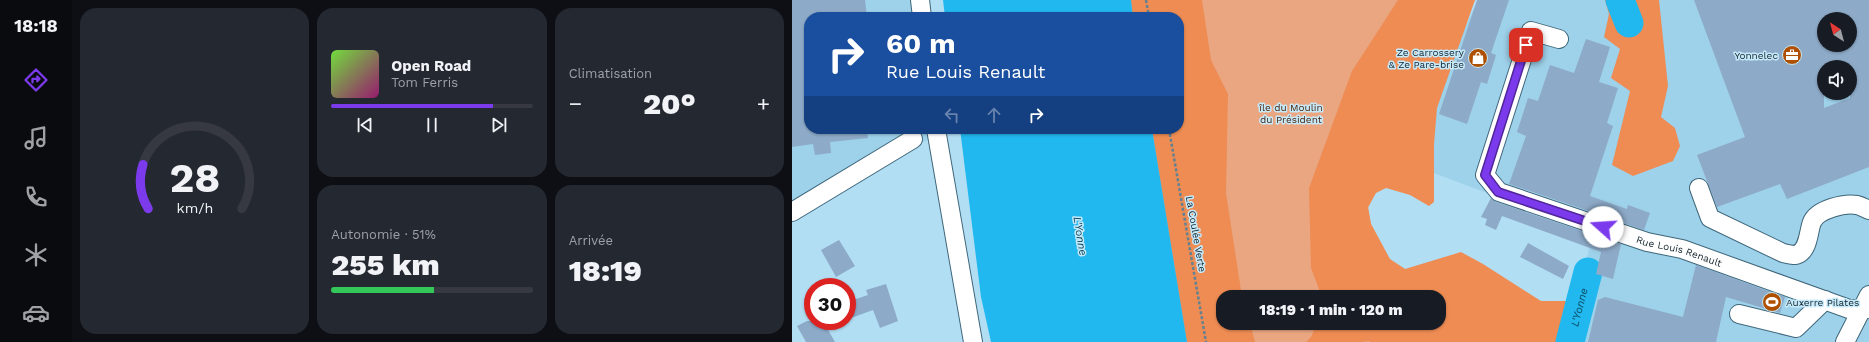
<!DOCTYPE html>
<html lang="fr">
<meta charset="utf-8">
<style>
body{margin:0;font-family:"Work Sans",sans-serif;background:#242831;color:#f1f3f6;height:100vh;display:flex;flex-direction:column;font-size:15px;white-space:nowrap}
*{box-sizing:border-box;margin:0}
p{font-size:13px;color:#9ea1a6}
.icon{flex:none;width:22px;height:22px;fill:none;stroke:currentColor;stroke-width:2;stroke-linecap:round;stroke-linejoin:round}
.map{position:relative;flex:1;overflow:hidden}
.panel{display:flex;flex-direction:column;gap:8px;padding:8px;background:#0d0f14;width:720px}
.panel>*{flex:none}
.guide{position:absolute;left:12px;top:12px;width:380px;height:122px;border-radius:16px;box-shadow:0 1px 3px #0004;background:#1a4fa0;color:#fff;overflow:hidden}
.needle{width:26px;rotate:324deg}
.tools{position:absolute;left:1025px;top:12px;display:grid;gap:8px}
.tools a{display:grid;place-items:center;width:40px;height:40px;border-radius:50%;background:#171b24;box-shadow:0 1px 3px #0004;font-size:20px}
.speed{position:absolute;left:12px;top:278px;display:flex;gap:8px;font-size:20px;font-weight:700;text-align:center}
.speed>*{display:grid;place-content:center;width:52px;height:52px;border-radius:50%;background:#171b24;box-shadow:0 1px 3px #0004;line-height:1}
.speed .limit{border:6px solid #d22;background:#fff;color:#111}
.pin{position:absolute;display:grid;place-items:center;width:34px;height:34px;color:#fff;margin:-17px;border-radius:8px;box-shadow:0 2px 6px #0006}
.me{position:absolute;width:44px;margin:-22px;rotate:289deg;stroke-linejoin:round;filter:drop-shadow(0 0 3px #0008)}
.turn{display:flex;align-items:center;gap:14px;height:84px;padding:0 16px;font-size:18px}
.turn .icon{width:52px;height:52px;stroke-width:2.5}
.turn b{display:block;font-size:28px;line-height:34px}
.lanes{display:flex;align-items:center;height:38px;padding:0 16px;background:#0003;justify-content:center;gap:20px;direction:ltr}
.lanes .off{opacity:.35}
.big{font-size:30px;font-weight:800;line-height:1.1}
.panel .card{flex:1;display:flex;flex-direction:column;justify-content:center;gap:6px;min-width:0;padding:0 14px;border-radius:16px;background:#242831}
.panel .dial{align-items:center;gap:0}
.dial svg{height:104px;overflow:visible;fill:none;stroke:#363941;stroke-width:7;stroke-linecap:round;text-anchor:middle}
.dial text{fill:#f1f3f6;stroke:none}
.song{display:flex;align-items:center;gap:12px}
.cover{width:48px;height:48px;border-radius:6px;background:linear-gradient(135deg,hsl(100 70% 55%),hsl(320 70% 35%))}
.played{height:4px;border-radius:2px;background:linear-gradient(90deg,#7c3aed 80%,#363941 80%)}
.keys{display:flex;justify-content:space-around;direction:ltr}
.heat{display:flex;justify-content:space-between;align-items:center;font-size:22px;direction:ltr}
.charge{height:6px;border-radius:3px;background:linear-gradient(90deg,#34c759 51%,#363941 0)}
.panel .tiles{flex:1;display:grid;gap:8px;grid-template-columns:repeat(3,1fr)}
.card:first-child{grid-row:span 2}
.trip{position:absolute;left:424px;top:290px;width:230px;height:40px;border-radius:16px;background:#171b24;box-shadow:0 1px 3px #0004;font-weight:800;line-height:40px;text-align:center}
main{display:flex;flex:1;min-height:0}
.dock{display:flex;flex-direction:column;width:72px;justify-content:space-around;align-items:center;background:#090b0e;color:#9ea1a6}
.dock .icon{width:28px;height:28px}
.dock .selected{color:#7c3aed}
.dock b{font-size:18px;color:#f1f3f6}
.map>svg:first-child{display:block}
.built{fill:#9ed1ea;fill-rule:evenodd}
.green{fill:#e9a681}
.forest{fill:#ee8c53}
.water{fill:#21b8ef}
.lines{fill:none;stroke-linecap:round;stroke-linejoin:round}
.river{stroke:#21b8ef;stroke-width:29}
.building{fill:#8daac8;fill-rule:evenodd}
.minor-casing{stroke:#3f677a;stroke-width:20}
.path{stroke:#638190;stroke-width:2.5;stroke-dasharray:3 2;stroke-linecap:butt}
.minor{stroke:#fff;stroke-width:18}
.route-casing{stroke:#51269a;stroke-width:10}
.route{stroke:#7c3aed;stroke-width:7}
.labels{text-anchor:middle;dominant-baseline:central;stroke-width:3;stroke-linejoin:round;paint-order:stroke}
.poi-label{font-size:10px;fill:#14252d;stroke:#c7eafb;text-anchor:end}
.park-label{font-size:10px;fill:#441e06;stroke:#c7eafb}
.street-label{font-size:10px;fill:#14252d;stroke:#c7eafb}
.water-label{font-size:11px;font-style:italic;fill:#0e485e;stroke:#c7eafb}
</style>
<main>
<nav class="dock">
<b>18:18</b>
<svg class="icon selected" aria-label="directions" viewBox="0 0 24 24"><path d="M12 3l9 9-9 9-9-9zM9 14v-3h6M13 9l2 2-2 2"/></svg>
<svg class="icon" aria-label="music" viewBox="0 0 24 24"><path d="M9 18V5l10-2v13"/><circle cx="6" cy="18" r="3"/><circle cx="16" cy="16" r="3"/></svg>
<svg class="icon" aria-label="phone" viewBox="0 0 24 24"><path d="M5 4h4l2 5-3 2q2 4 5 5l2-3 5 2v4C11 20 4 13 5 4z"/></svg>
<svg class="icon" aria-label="climate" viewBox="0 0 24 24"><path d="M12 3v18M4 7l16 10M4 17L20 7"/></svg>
<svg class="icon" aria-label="car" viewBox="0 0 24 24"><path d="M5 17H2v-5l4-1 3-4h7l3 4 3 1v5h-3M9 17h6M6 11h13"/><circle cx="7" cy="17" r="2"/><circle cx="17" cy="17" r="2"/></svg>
</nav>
<section class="panel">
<div class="tiles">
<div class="card dial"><svg viewBox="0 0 100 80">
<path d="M14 69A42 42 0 1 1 86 69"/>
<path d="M14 69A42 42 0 0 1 10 35" stroke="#7c3aed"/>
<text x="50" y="56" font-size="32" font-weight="700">28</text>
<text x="50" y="72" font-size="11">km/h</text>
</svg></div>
<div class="card">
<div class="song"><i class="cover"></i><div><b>Open Road</b><p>Tom Ferris</p></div></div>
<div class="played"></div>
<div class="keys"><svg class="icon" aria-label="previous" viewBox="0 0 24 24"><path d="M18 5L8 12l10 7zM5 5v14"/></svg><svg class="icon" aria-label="pause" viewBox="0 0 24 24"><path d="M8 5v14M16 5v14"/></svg><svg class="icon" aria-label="next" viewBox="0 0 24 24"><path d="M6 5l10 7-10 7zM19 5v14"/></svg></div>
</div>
<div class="card"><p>Climatisation</p>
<div class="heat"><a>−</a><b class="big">20°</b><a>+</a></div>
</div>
<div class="card"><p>Autonomie · 51%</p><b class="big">255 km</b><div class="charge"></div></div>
<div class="card"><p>Arrivée</p><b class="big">18:19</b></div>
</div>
</section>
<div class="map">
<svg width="1077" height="342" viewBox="0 0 1077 342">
<rect width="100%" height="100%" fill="#b2def4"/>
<!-- built -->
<g class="built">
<polygon points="0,0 121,0 124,17 17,17 17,129 138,129 141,137 0,212"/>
<path d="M686,0h391v342h-302l26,-109 -191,-72zM1032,19h26v26h-26zM1032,67h26v26h-26z"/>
</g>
<!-- green -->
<polygon class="green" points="336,0 679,0 576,208 579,224 598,260 613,269 639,297 431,297 431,323 647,323 682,342 386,342 355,129 387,129 387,17 338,17"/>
<!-- forest -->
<g class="forest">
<polygon points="339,0 410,0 419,60 436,94 434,193 450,297 431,297 431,323 458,323 463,342 395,342 360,129 387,129 387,17 341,17"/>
<polygon points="606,0 683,0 645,108 642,144 642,202 637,206 618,195 594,188 584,193 576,207 579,224 598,259 613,269 669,252 691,264 749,301 778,301 806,286 792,342 578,342 577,341 570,342 514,342 519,337 525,323 647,323 647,297 530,297 519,268 517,188 560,71"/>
<polygon points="813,0 867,0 876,86 869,117 883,128 888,146 881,161 841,176 820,165 838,91 819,78 828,49 812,37 817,14"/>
</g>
<!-- water -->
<g class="water">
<polygon points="151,0 339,0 341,17 153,17"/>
<polygon points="168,129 360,129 395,342 199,342 189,297"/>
</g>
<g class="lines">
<!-- river -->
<g class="river">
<polyline points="828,0 837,23"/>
<path id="s1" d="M778,342l18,-70"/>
</g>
</g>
<!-- building -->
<g class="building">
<polygon points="0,0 73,0 75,17 17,17 17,129 75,129 76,138 38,142 39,153 23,155 21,144 0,147"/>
<polygon points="685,0 717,0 699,53 704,55 695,84 689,82 675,124 647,114"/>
<path d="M902,0h175v167l-82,32 -7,-15 -63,23 -20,-52 48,-18zM1032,19h26v26h-26zM1032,67h26v31l-26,10z"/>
<polygon points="794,39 818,47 807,82 826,88 815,123 821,126 798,196 835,209 836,205 858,213 852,230 717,184 734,136 725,132 736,98 746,101 758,65 782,73"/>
<polygon points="699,198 704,202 829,244 821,279 804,274 809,252 710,216 704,230 693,225 695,219 689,217"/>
<polygon points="47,240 63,266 44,277 29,250"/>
<polygon points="736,243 777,266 771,279 728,257"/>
<polygon points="904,265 993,297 988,313 934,297 924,342 796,342 806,300 813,297 891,317"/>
<polygon points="94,284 106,321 88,328 81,310 59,318 55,302 76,295 74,290"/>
<polygon points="15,321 31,321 43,342 14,342 5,326"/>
</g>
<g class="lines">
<!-- minor casing -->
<g class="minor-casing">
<g id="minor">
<polyline points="128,0 130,17"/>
<path id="s2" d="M767,39l-28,-8 -46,144 14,17 148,50 35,7 167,60 11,1 9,-1"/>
<polyline points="144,129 181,342"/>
<path d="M907,188l11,30 73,35c4,1 9,2 13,2 13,-4 12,-23 16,-33 6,-13 32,-19 45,-17 4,1 8,3 12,5"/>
<polyline points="0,212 121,139"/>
<polyline points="947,314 1004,328 1033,300"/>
<polyline points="1053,342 1077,295"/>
</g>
</g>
<!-- path -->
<g class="path">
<polyline points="354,0 357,17"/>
<polyline points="377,129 414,342"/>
</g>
<!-- minor -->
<use href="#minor" class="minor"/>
</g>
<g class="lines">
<!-- route casing -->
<g class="route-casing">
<polyline id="route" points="734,45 693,175 706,192 811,227"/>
</g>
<!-- route -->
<use href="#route" class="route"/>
</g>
<!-- icons -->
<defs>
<g id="office-disc" transform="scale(1)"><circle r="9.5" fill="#af5000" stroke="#c7eafb"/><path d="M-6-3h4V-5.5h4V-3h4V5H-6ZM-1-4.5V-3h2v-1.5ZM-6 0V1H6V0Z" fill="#fff"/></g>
<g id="shop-disc" transform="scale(1)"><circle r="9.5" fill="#af5000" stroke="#c7eafb"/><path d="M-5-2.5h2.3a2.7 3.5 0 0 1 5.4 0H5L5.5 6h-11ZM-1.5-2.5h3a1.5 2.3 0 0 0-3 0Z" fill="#fff"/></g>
<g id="stadium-disc" transform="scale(1)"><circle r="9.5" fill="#af5000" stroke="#c7eafb"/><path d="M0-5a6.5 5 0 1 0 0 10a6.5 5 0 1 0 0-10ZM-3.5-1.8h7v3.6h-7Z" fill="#fff"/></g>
</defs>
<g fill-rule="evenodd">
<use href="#office-disc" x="1000" y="55"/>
<use href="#shop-disc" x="686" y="58"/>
<use href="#stadium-disc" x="980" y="302"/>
</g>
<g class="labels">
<!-- poi labels -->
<g class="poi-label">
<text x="672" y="52">Ze Carrossery<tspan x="672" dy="12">&amp; Ze Pare-brise</tspan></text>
<text x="986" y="55">Yonnelec</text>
<text x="994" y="302" text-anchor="start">Auxerre Pilates</text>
</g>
<!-- park labels -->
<g class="park-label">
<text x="499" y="107">île du Moulin<tspan x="499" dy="12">du Président</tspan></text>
</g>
<!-- street labels -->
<g class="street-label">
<text transform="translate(404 234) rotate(80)">La Coulée Verte</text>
<text stroke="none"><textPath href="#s2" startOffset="392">Rue Louis Renault</textPath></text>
</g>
<!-- water labels -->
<g class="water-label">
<text transform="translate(288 236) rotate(81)">L'Yonne</text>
<text stroke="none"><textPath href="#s1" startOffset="36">L'Yonne</textPath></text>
</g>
</g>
</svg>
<div class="tools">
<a><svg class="needle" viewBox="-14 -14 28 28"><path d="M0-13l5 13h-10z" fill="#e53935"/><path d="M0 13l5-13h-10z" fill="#9ea1a6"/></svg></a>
<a><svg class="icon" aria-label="sound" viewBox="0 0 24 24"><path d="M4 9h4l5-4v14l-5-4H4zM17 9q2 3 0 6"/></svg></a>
</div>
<div class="speed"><div class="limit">30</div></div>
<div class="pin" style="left:734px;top:45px;background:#d93025"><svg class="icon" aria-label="arrive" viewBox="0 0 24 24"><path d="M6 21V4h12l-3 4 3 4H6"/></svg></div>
<svg class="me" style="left:811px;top:227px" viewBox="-20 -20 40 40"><circle r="19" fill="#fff"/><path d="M0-13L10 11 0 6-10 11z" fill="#7c3aed"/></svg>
<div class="trip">18:19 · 1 min · 120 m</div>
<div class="guide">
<div class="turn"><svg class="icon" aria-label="right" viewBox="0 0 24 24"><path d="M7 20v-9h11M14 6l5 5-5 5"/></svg><div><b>60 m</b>Rue Louis Renault</div></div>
<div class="lanes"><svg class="icon off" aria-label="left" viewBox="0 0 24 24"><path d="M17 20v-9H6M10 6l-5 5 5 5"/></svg><svg class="icon off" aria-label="ahead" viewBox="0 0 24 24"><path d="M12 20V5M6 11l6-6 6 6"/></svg><svg class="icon" aria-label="right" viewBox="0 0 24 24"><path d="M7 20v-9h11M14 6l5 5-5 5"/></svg></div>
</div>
</div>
</main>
